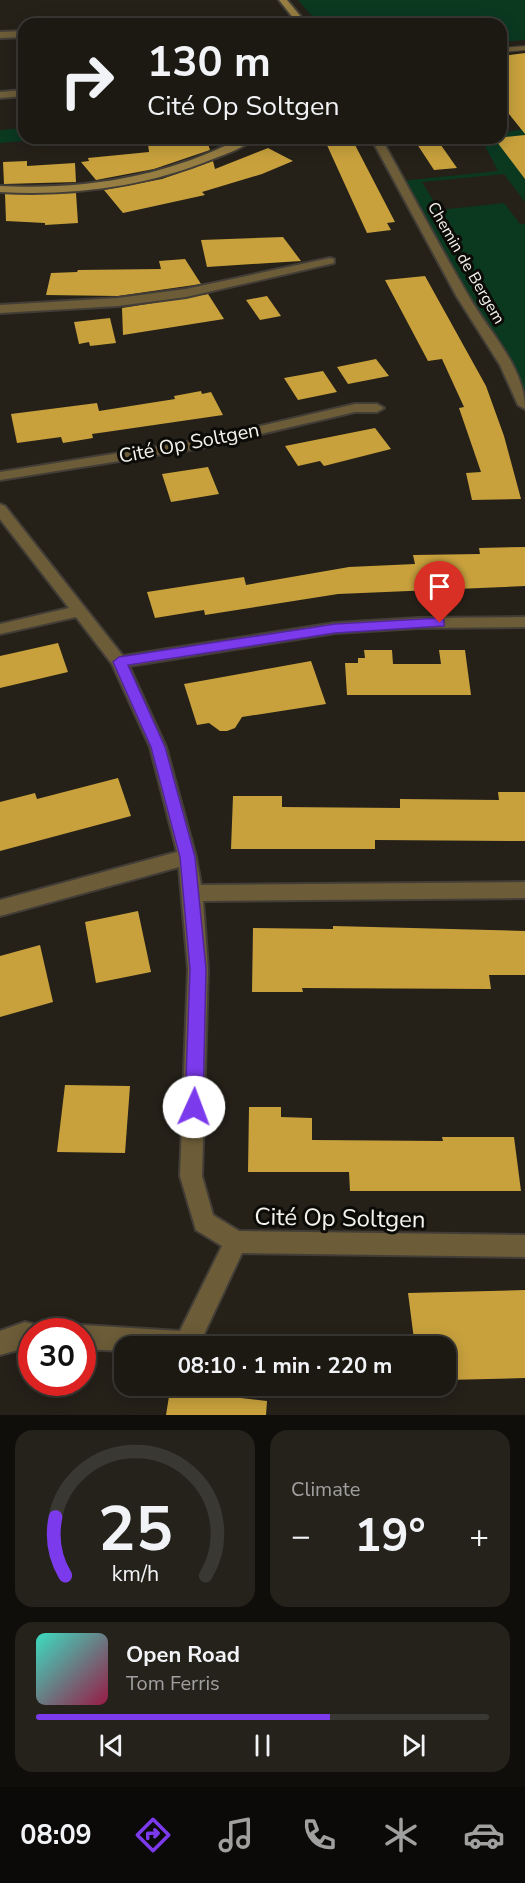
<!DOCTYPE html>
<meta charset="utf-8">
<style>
body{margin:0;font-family:"Nunito Sans",sans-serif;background:#25221c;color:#f1f3f6;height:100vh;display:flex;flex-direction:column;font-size:22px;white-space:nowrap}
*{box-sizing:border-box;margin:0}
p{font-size:20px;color:#a0a0a0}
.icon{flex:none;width:33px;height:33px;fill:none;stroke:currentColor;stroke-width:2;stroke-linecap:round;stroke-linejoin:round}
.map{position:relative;height:1415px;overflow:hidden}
.details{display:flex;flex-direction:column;gap:15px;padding:15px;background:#0f0e0a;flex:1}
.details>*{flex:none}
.top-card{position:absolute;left:18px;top:18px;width:489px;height:126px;border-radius:18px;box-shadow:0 3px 15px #0003,0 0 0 2px #3a3833;background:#1c1913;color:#f1f3f6;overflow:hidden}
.speed{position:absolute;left:18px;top:1318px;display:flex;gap:12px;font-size:30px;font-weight:700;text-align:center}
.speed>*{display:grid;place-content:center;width:78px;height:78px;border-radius:50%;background:#1c1913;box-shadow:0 3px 15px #0003,0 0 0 2px #3a3833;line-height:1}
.speed .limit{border:9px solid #d22;background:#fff;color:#111}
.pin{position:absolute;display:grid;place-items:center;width:51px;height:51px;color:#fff;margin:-62px -26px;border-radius:50% 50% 50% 0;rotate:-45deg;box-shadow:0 0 6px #0007}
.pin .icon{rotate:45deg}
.me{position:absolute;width:66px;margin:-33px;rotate:2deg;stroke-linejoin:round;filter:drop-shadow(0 0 4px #0008)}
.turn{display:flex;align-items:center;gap:21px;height:126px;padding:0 30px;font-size:27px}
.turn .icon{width:78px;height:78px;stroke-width:2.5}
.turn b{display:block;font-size:42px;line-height:51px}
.big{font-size:45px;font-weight:700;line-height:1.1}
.details .widget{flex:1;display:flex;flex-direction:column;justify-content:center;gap:9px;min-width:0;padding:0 21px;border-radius:18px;background:#25221c}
.details .dial{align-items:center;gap:0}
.dial svg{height:156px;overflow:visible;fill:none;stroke:#3a3833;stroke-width:7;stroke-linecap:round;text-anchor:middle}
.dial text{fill:#f1f3f6;stroke:none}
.song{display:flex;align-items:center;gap:18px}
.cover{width:72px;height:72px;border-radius:9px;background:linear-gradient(135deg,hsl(170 70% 55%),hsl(340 70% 35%))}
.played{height:6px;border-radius:3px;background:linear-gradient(90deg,#7c3aed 65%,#3a3833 65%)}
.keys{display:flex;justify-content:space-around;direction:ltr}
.heat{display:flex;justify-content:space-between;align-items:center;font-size:33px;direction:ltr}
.details .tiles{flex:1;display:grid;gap:15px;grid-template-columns:1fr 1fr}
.widget:last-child{grid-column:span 2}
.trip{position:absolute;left:114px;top:1336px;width:342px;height:60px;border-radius:18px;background:#1c1913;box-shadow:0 3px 15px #0003,0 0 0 2px #3a3833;font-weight:700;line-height:60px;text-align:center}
.menu{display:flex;height:96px;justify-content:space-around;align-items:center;background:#0b0a08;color:#a0a0a0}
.menu .icon{width:42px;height:42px}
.menu .on{color:#7c3aed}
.menu b{font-size:27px;color:#f1f3f6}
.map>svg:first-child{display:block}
.green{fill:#0a3920}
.building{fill:#c8a13d}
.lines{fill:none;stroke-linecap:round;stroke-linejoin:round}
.service-casing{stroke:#423e37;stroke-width:2}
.minor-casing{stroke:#423e37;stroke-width:4}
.secondary-casing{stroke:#423e37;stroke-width:4}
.service{fill:#6c5c38;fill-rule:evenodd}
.minor{fill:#6c5c38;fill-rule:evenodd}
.secondary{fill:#967d41;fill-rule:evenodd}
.route{fill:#7c3aed;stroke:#51269a;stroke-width:1.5}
.labels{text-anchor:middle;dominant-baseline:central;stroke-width:6;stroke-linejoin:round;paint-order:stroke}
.far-street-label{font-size:16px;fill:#f4f2ec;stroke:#0c0b08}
.street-label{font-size:20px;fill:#f4f2ec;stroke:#0c0b08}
.near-street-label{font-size:24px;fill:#f4f2ec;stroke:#0c0b08}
</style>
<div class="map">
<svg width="525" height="1415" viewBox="0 0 525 1415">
<rect width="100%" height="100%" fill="#252119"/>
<!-- green -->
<g class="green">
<polygon points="298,0 525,0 525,40 501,42 501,24 319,24"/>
<polygon points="24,128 24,138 60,138 0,143 0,130"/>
<polygon points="525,129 525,202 504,174 422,182 439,210 504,203 520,224 525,224 525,405 401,181 498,171 481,138 501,138 501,133"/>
</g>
<!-- building -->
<g class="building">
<polygon points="525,53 525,134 501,104 501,56"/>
<polygon points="525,135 525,179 494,138"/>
<polygon points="183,138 206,138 210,150 154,169 96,180 81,162 89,161 88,158 149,152 148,144 184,142"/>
<polygon points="413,138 436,138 457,168 434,170"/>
<polygon points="353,141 395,222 387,223 391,230 367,233 326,143"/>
<polygon points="268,148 293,161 262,174 202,192 205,195 123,213 104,190 162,179 213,161 215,169"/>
<polygon points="27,161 27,166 75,163 76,182 4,184 3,162"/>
<polygon points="76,193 78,223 45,225 45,223 6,221 5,194"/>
<polygon points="283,237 301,261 207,267 201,240"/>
<polygon points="185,259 201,284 118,296 46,295 51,273 77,272 78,270 161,269 159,261"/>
<polygon points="425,276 486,386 504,436 521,499 472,500 466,473 481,472 459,408 464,407 442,359 428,361 385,280"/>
<polygon points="208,294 224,319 123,335 122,308"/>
<polygon points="267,296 281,316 260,320 246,300"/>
<polygon points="110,318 116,343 90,346 89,342 79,344 74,322"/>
<polygon points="376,359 389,376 348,384 337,367"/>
<polygon points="323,371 337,392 298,400 284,378"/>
<polygon points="201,391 202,394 211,392 223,415 106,432 92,434 93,438 63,443 61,437 17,443 11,414 97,403 99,411 175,399 174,396"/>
<polygon points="375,428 391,449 324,466 320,461 298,466 285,446"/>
<polygon points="208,467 219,494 171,502 162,474"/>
<polygon points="525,547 525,586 338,594 205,615 204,610 155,618 147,592 244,577 246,585 349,567 415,564 413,555 480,554 479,548"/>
<polygon points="58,643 68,672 0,688 0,656"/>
<polygon points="364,650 392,650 393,664 441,664 439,650 465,650 471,695 347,695 345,663 358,663 358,658 365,658"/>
<polygon points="311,661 326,704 242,717 235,728 227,731 220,731 209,723 197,725 184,684"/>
<polygon points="118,778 131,816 0,851 0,802 35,793 37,799"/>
<polygon points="498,792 525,792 525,841 375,840 375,849 231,849 233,796 282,796 282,807 400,808 400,799 499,800"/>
<polygon points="138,911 151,972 96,983 85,922"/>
<polygon points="333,926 525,931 525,975 489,975 491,989 302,988 303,992 252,992 253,928 333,929"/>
<polygon points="40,945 53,1002 0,1017 0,956"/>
<polygon points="65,1085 130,1086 125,1153 57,1152"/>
<polygon points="249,1107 281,1107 281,1117 312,1118 312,1140 443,1141 442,1137 514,1137 521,1191 350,1191 349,1172 248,1172"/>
<polygon points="525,1290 525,1378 446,1380 446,1347 415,1347 408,1293"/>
<polygon points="170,1390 267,1401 266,1415 166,1415"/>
</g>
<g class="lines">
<!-- service casing -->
<g class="service-casing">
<polygon id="service" points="525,46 525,50 501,52 501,48"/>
</g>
<!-- minor casing -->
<g class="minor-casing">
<g id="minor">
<polygon points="24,31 24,37 0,38 0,32"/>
<polygon points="24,90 24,96 0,98 0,92"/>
<path d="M371,138h10c29,52 57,106 87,157 20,36 57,72 57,114l-7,-4 -18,-40 -43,-68z"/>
<polygon points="330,258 334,259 334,263 186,297 118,306 0,313 0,305 118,298 186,289"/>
<polygon points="355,404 377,404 384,408 377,412 355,412 201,448 0,480 0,472 201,440"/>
<polygon points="0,504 5,506 123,656 335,623 418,618 525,617 525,627 418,628 335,633 129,666 166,747 196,857 201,885 525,882 525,898 203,901 208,969 202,1176 213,1215 239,1231 525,1235 525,1257 242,1253 198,1347 124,1347 124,1351 82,1349 82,1332 72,1332 82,1325 180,1331 222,1246 196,1230 180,1176 188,969 179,867 0,916 0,900 177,852 150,747 112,664 76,617 0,634 0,624 69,608 0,519"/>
<polygon points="25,1322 40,1326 43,1332 32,1332 32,1346 0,1355 0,1331"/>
</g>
</g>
<!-- secondary casing -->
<g class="secondary-casing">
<g id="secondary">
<polygon points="279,0 287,0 307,24 298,24"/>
<path d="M241,138h13c-10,10 -28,16 -41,21 -68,28 -140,37 -213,33v-6c85,4 166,-9 241,-48z"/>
</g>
</g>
<!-- service -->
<use href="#service" class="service"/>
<!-- minor -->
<use href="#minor" class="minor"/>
<!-- secondary -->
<use href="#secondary" class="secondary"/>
</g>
<!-- route -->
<polygon class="route" points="440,618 444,620 444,626 335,633 128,665 165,747 195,857 206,969 203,1107 200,1112 194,1115 188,1112 185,1107 190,969 180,857 151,747 113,662 119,657 335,624"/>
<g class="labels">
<!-- far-street labels -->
<g class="far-street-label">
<text transform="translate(466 263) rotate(60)">Chemin de Bergem</text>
</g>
<!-- street labels -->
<g class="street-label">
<text transform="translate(189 443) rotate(-11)">Cité Op Soltgen</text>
</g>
<!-- near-street labels -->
<g class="near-street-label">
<text transform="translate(340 1218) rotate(1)">Cité Op Soltgen</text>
</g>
</g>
</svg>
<div class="speed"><div class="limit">30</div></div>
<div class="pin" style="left:440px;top:623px;background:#d93025"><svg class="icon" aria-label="arrive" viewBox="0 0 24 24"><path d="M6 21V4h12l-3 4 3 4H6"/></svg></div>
<svg class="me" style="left:194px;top:1107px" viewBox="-20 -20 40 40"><circle r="19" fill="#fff"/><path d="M0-13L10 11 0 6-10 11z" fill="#7c3aed"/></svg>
<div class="trip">08:10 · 1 min · 220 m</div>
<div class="top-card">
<div class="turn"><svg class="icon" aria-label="right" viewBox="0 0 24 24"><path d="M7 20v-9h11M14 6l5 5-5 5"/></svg><div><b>130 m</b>Cité Op Soltgen</div></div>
</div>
</div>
<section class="details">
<div class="tiles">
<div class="widget dial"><svg viewBox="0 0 100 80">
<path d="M14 69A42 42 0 1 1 86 69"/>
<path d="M14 69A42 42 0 0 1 9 39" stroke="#7c3aed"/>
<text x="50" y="56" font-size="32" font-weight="700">25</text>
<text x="50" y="72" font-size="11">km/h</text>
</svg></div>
<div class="widget"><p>Climate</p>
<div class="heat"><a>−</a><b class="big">19°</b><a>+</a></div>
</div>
<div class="widget">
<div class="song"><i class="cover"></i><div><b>Open Road</b><p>Tom Ferris</p></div></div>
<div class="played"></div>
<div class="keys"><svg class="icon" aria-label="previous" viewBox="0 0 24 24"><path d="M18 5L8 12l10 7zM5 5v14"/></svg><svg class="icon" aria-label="pause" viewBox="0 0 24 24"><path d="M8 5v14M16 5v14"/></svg><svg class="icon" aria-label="next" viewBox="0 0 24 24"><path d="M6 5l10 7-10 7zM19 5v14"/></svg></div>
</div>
</div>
</section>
<nav class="menu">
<b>08:09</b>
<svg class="icon on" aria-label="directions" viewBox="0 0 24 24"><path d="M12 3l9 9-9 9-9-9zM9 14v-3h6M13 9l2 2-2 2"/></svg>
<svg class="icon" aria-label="music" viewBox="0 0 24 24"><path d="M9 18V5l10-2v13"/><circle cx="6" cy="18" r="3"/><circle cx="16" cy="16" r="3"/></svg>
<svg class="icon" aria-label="phone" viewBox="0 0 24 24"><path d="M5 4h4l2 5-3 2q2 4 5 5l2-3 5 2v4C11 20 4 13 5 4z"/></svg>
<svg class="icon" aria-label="climate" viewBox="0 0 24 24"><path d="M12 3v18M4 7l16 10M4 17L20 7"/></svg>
<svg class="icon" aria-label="car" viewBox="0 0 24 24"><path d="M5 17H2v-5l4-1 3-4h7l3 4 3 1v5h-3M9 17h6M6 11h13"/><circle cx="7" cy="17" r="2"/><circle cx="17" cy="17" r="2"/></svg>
</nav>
